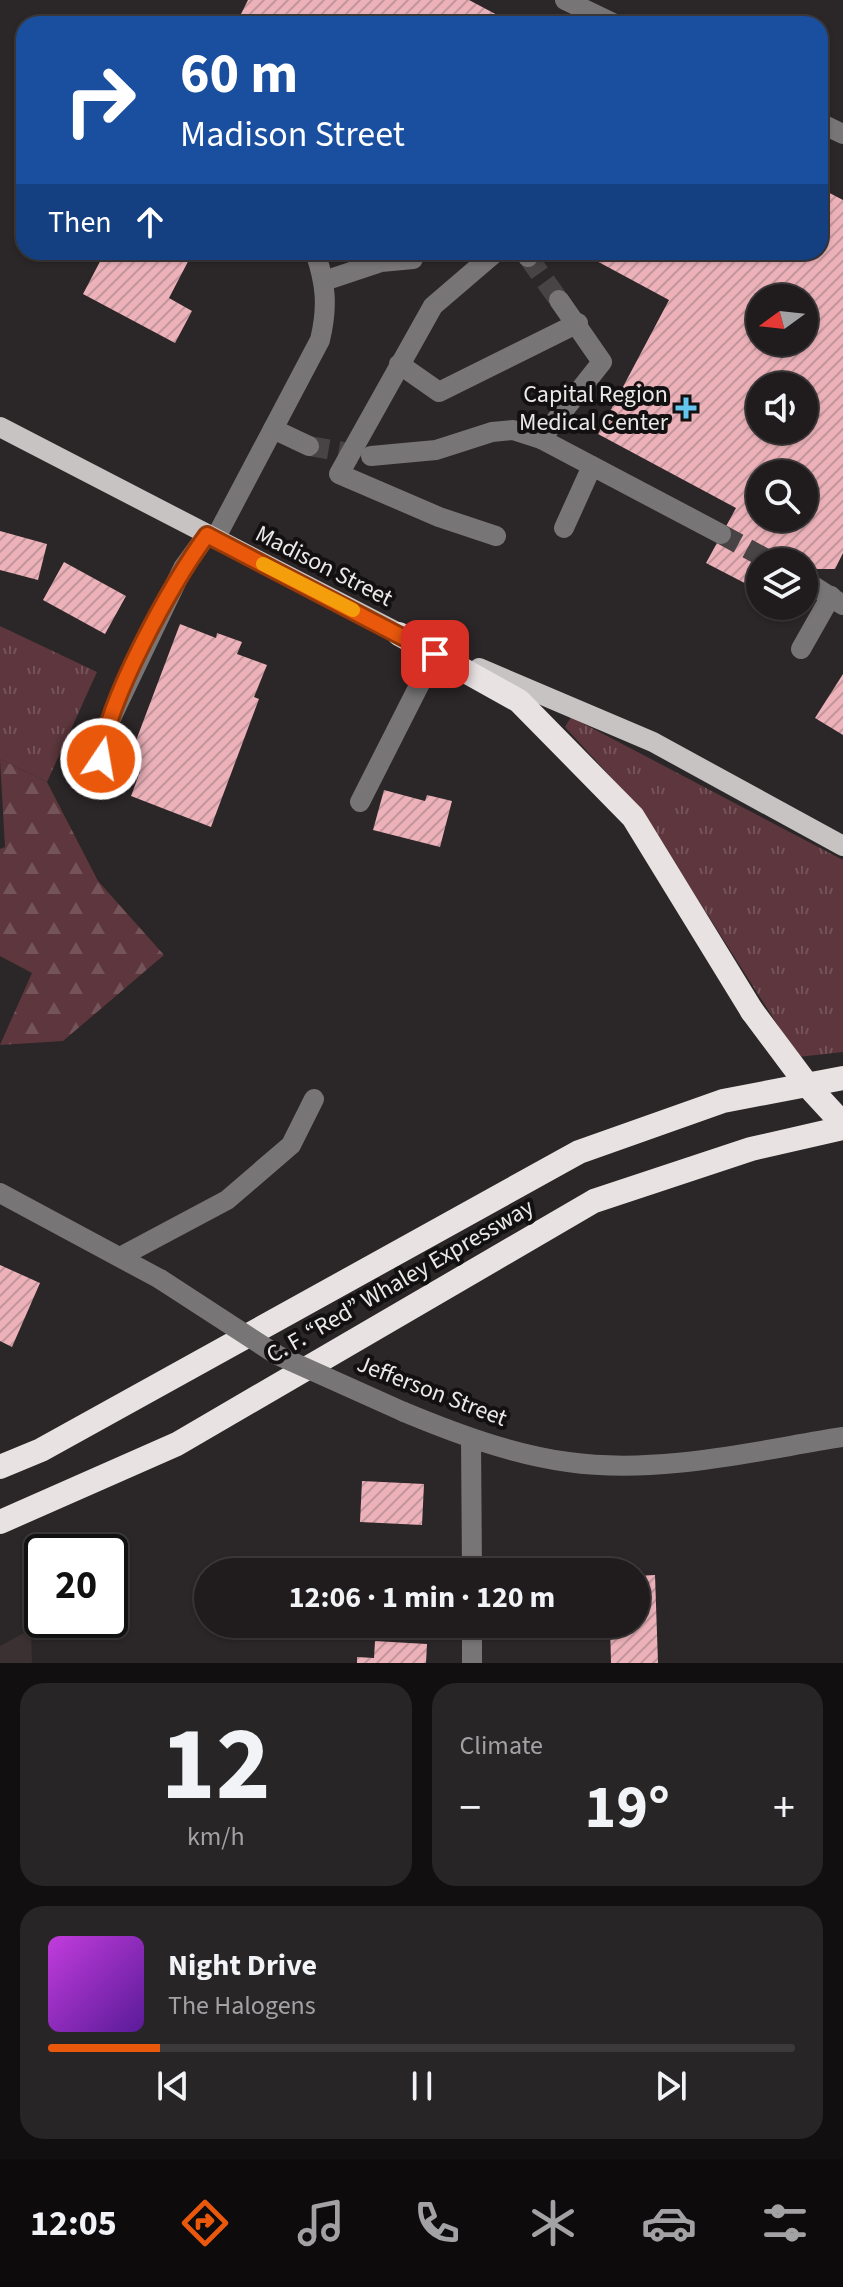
<!DOCTYPE html>
<meta charset="utf-8">
<style>
body{margin:0;font-family:"Source Sans 3",sans-serif;background:#282526;color:#f1f3f6;height:100vh;display:flex;flex-direction:column;font-size:30px;white-space:nowrap}
*{box-sizing:border-box;margin:0}
p{font-size:26px;color:#a2a1a4}
.icon{flex:none;width:44px;height:44px;fill:none;stroke:currentColor;stroke-width:2;stroke-linecap:round;stroke-linejoin:round}
.map{position:relative;height:1663px;overflow:hidden}
.panel{display:flex;flex-direction:column;gap:20px;padding:20px;background:#120f10;flex:1}
.panel>*{flex:none}
.hud{position:absolute;left:16px;top:16px;width:812px;height:244px;border-radius:24px;box-shadow:0 2px 6px #0004,0 0 0 2px #3d3a3b;background:#1a4fa0;color:#fff;overflow:hidden}
.needle{width:52px;rotate:255deg}
.fabs{position:absolute;left:746px;top:284px;display:grid;gap:16px}
.fabs a{display:grid;place-items:center;width:72px;height:72px;border-radius:50%;background:#201c1d;box-shadow:0 2px 6px #0004,0 0 0 2px #3d3a3b;font-size:40px}
.speed{position:absolute;left:24px;top:1534px;display:flex;gap:16px;font-size:40px;font-weight:700;text-align:center}
.speed>*{display:grid;place-content:center;width:104px;height:104px;border-radius:50%;background:#201c1d;box-shadow:0 2px 6px #0004,0 0 0 2px #3d3a3b;line-height:1}
.speed .limit{border:4px solid #111;border-radius:12px;background:#fff;color:#111}
.pin{position:absolute;display:grid;place-items:center;width:68px;height:68px;color:#fff;margin:-34px;border-radius:16px;box-shadow:0 4px 12px #0006}
.me{position:absolute;width:88px;margin:-44px;rotate:12deg;stroke-linejoin:round;filter:drop-shadow(0 0 6px #0008)}
.turn{display:flex;align-items:center;gap:28px;height:168px;padding:0 32px;font-size:36px}
.turn .icon{width:104px;height:104px;stroke-width:2.5}
.turn b{display:block;font-size:56px;line-height:68px}
.then{display:flex;align-items:center;height:76px;padding:0 32px;background:#0003;gap:16px;font-size:30px}
.big{font-size:60px;font-weight:700;line-height:1.1}
.panel .tile{flex:1;display:flex;flex-direction:column;justify-content:center;gap:12px;min-width:0;padding:0 28px;border-radius:24px;background:#282526}
.panel .dial{align-items:center;gap:0}
.dial b{font-size:104px;line-height:1}
.song{display:flex;align-items:center;gap:24px}
.cover{width:96px;height:96px;border-radius:12px;background:linear-gradient(135deg,hsl(290 70% 55%),hsl(270 70% 35%))}
.played{height:8px;border-radius:4px;background:linear-gradient(90deg,#ea580c 15%,#3d3a3b 15%)}
.keys{display:flex;justify-content:space-around;direction:ltr}
.heat{display:flex;justify-content:space-between;align-items:center;font-size:44px;direction:ltr}
.panel .tiles{flex:1;display:grid;gap:20px;grid-template-columns:1fr 1fr}
.tile:last-child{grid-column:span 2}
.trip{position:absolute;left:194px;top:1558px;width:456px;height:80px;border-radius:40px;background:#201c1d;box-shadow:0 2px 6px #0004,0 0 0 2px #3d3a3b;font-weight:700;line-height:80px;text-align:center}
.tabs{display:flex;height:128px;justify-content:space-around;align-items:center;background:#0d0b0c;color:#a2a1a4}
.tabs .icon{width:56px;height:56px}
.tabs .current{color:#ea580c}
.tabs b{font-size:36px;color:#f1f3f6}
.map>svg:first-child{display:block}
.built{fill:#3c3132}
.grass{fill:url(#grass-tufts)}
.forest{fill:url(#forest-firs)}
.building{fill:url(#building-hatch);fill-rule:evenodd}
.lines{fill:none;stroke-linecap:round;stroke-linejoin:round}
.minor-tunnel{stroke:#484344;stroke-width:20;stroke-dasharray:20 10;stroke-linecap:butt}
.minor{stroke:#777575;stroke-width:20}
.major{stroke:#c8c3c3;stroke-width:20}
.highway{stroke:#e9e2e2;stroke-width:24}
.minor-bridge{stroke:#777575;stroke-width:20}
.highway-bridge{stroke:#e9e2e2;stroke-width:24}
.route-casing{stroke:#983908;stroke-width:20}
.route{stroke:#ea580c;stroke-width:14}
.slow{stroke:#f59e0b;stroke-width:14}
.poi-dot{fill:#64c5ee;stroke:#121010;stroke-width:3}
.labels{text-anchor:middle;dominant-baseline:central;stroke-width:8;stroke-linejoin:round;paint-order:stroke}
.poi-label{font-size:24px;fill:#ebe8e8;stroke:#121010;text-anchor:end}
.street-label{font-size:24px;fill:#ebe8e8;stroke:#121010}
</style>
<div class="map">
<svg width="843" height="1663" viewBox="0 0 843 1663">
<defs>
<pattern id="grass-tufts" width="24" height="20" patternUnits="userSpaceOnUse" patternTransform="scale(2)"><rect width="24" height="20" fill="#5d373d"/><path d="M3 7l-1-3M5 7V3M7 7l1-3M15 17l-1-3M17 17v-4M19 17l1-3" fill="none" stroke="#745459"/></pattern>
<pattern id="forest-firs" width="22" height="20" patternUnits="userSpaceOnUse" patternTransform="scale(2)"><rect width="22" height="20" fill="#5d373d"/><path d="M5 1l3.5 6h-7zM16 11l3.5 6h-7z" fill="#745459"/></pattern>
<pattern id="building-hatch" width="6" height="6" patternUnits="userSpaceOnUse" patternTransform="scale(2)"><rect width="6" height="6" fill="#ecb1b9"/><path d="M-1 1l2-2M0 6l6-6M5 7l2-2" fill="none" stroke="#c2969c"/></pattern>
</defs>
<rect width="100%" height="100%" fill="#2b2627"/>
<!-- built -->
<polygon class="built" points="31,1629 32,1663 0,1663 0,1646"/>
<!-- grass -->
<g class="grass">
<polygon points="0,626 97,672 47,782 0,759"/>
<polygon points="571,717 843,860 843,1052 798,1057 641,810 565,727"/>
</g>
<!-- forest -->
<polygon class="forest" points="0,759 47,782 98,881 164,955 63,1041 0,1045 32,973 0,956 0,849 5,847"/>
<!-- building -->
<g class="building">
<polygon points="248,0 469,0 514,24 236,24"/>
<path d="M820,188l23,12v353l-8,16h-31v-7h-44v29l-54,-28 30,-55 -138,-74 71,-134 -89,-48h240zM760,298h44v44h-44zM760,386h44v44h-44zM760,474h44v44h-44z"/>
<polygon points="105,252 193,252 169,298 192,311 175,343 83,294"/>
<polygon points="0,531 47,544 38,580 0,570"/>
<polygon points="64,562 126,596 105,634 43,600"/>
<polygon points="180,624 216,638 217,633 242,642 237,654 267,665 254,697 259,699 211,827 131,796 140,772 126,767"/>
<polygon points="843,674 843,735 815,718"/>
<polygon points="384,790 425,801 427,795 452,801 440,847 373,830"/>
<polygon points="0,1265 40,1283 12,1347 0,1341"/>
<polygon points="362,1481 424,1484 422,1525 360,1522"/>
<polygon points="655,1575 658,1663 611,1663 610,1624 636,1624 636,1576"/>
<polygon points="364,1624 424,1624 424,1631 364,1629"/>
<polygon points="375,1641 427,1644 426,1663 357,1663 357,1657 374,1658"/>
</g>
<g class="lines">
<!-- minor-tunnel -->
<g class="minor-tunnel">
<polyline points="528,257 559,300"/>
<polyline points="309,446 367,456"/>
<polyline points="721,534 772,562"/>
</g>
<!-- minor -->
<g class="minor">
<polyline points="565,0 615,24"/>
<polyline points="820,123 843,134"/>
<polyline points="524,252 528,257"/>
<polyline points="324,281 381,262 413,259"/>
<polyline points="399,364 439,392 578,323"/>
<polyline points="273,429 309,446"/>
<polyline points="541,439 602,362 559,300"/>
<polyline points="371,456 436,450 492,432 513,430 541,439 721,534"/>
<polyline points="564,528 592,466"/>
<polyline points="496,536 439,517 339,474 433,306 496,252"/>
<path d="M215,539l105,-199c8,-33 6,-56 -5,-88"/>
<polyline points="804,580 843,605"/>
<polyline points="801,649 831,596"/>
<polyline points="111,782 101,759 103,735 183,568 207,535"/>
<polyline points="360,802 435,654"/>
<polyline points="0,1193 160,1279"/>
<polyline points="120,1257 227,1200 291,1145 314,1099"/>
<path d="M404,1412c53,22 107,42 164,50 91,13 186,-11 275,-25"/>
<polyline points="471,1439 472,1572"/>
<polyline points="472,1624 472,1663"/>
</g>
<!-- major -->
<g class="major">
<polyline points="0,427 412,640"/>
<polyline points="479,668 653,742 843,846"/>
</g>
<!-- highway -->
<g class="highway">
<polyline points="399,634 519,701 633,817 752,1011"/>
<polyline points="0,1467 41,1450 579,1152 723,1101 843,1078"/>
<polyline points="0,1522 177,1444 594,1201 751,1149 843,1128"/>
</g>
<!-- minor-bridge -->
<polyline class="minor-bridge" points="160,1279 277,1355 404,1412"/>
<!-- highway-bridge -->
<polyline class="highway-bridge" points="752,1011 808,1086 843,1124"/>
</g>
<g class="lines">
<!-- route casing -->
<g class="route-casing">
<path id="route" d="M101,759c5,-58 71,-176 106,-224l228,119"/>
</g>
<!-- route -->
<use href="#route" class="route"/>
<!-- slow -->
<polyline class="slow" points="263,564 353,610"/>
</g>
<!-- markers -->
<path class="poi-dot" d="M682 396h8v8h8v8h-8v8h-8v-8h-8v-8h8z"/>
<g class="labels">
<!-- poi labels -->
<g class="poi-label">
<text x="668" y="394">Capital Region<tspan x="668" dy="28">Medical Center</tspan></text>
</g>
<!-- street labels -->
<g class="street-label">
<text transform="translate(324 566) rotate(27)">Madison Street</text>
<text transform="translate(400 1281) rotate(-30)">C. F. “Red” Whaley Expressway</text>
<text transform="translate(432 1391) rotate(21)">Jefferson Street</text>
</g>
</g>
</svg>
<div class="fabs">
<a><svg class="needle" viewBox="-14 -14 28 28"><path d="M0-13l5 13h-10z" fill="#e53935"/><path d="M0 13l5-13h-10z" fill="#a2a1a4"/></svg></a>
<a><svg class="icon" aria-label="sound" viewBox="0 0 24 24"><path d="M4 9h4l5-4v14l-5-4H4zM17 9q2 3 0 6"/></svg></a>
<a><svg class="icon" aria-label="search" viewBox="0 0 24 24"><circle cx="10" cy="10" r="6"/><path d="M15 15l6 6"/></svg></a>
<a><svg class="icon" aria-label="layers" viewBox="0 0 24 24"><path d="M12 4l9 5-9 5-9-5zM3 14l9 5 9-5"/></svg></a>
</div>
<div class="speed"><div class="limit">20</div></div>
<div class="pin" style="left:435px;top:654px;background:#d93025"><svg class="icon" aria-label="arrive" viewBox="0 0 24 24"><path d="M6 21V4h12l-3 4 3 4H6"/></svg></div>
<svg class="me" style="left:101px;top:759px" viewBox="-20 -20 40 40"><circle r="17" fill="#ea580c" stroke="#fff" stroke-width="3"/><path d="M0-11L8 9 0 5-8 9z" fill="#fff"/></svg>
<div class="trip">12:06 · 1 min · 120 m</div>
<div class="hud">
<div class="turn"><svg class="icon" aria-label="right" viewBox="0 0 24 24"><path d="M7 20v-9h11M14 6l5 5-5 5"/></svg><div><b>60 m</b>Madison Street</div></div>
<div class="then">Then<svg class="icon" aria-label="ahead" viewBox="0 0 24 24"><path d="M12 20V5M6 11l6-6 6 6"/></svg></div>
</div>
</div>
<section class="panel">
<div class="tiles">
<div class="tile dial"><b>12</b><p>km/h</p></div>
<div class="tile"><p>Climate</p>
<div class="heat"><a>−</a><b class="big">19°</b><a>+</a></div>
</div>
<div class="tile">
<div class="song"><i class="cover"></i><div><b>Night Drive</b><p>The Halogens</p></div></div>
<div class="played"></div>
<div class="keys"><svg class="icon" aria-label="previous" viewBox="0 0 24 24"><path d="M18 5L8 12l10 7zM5 5v14"/></svg><svg class="icon" aria-label="pause" viewBox="0 0 24 24"><path d="M8 5v14M16 5v14"/></svg><svg class="icon" aria-label="next" viewBox="0 0 24 24"><path d="M6 5l10 7-10 7zM19 5v14"/></svg></div>
</div>
</div>
</section>
<nav class="tabs">
<b>12:05</b>
<svg class="icon current" aria-label="directions" viewBox="0 0 24 24"><path d="M12 3l9 9-9 9-9-9zM9 14v-3h6M13 9l2 2-2 2"/></svg>
<svg class="icon" aria-label="music" viewBox="0 0 24 24"><path d="M9 18V5l10-2v13"/><circle cx="6" cy="18" r="3"/><circle cx="16" cy="16" r="3"/></svg>
<svg class="icon" aria-label="phone" viewBox="0 0 24 24"><path d="M5 4h4l2 5-3 2q2 4 5 5l2-3 5 2v4C11 20 4 13 5 4z"/></svg>
<svg class="icon" aria-label="climate" viewBox="0 0 24 24"><path d="M12 3v18M4 7l16 10M4 17L20 7"/></svg>
<svg class="icon" aria-label="car" viewBox="0 0 24 24"><path d="M5 17H2v-5l4-1 3-4h7l3 4 3 1v5h-3M9 17h6M6 11h13"/><circle cx="7" cy="17" r="2"/><circle cx="17" cy="17" r="2"/></svg>
<svg class="icon" aria-label="filters" viewBox="0 0 24 24"><path d="M4 7h16M4 17h16"/><circle cx="9" cy="7" r="2"/><circle cx="15" cy="17" r="2"/></svg>
</nav>
